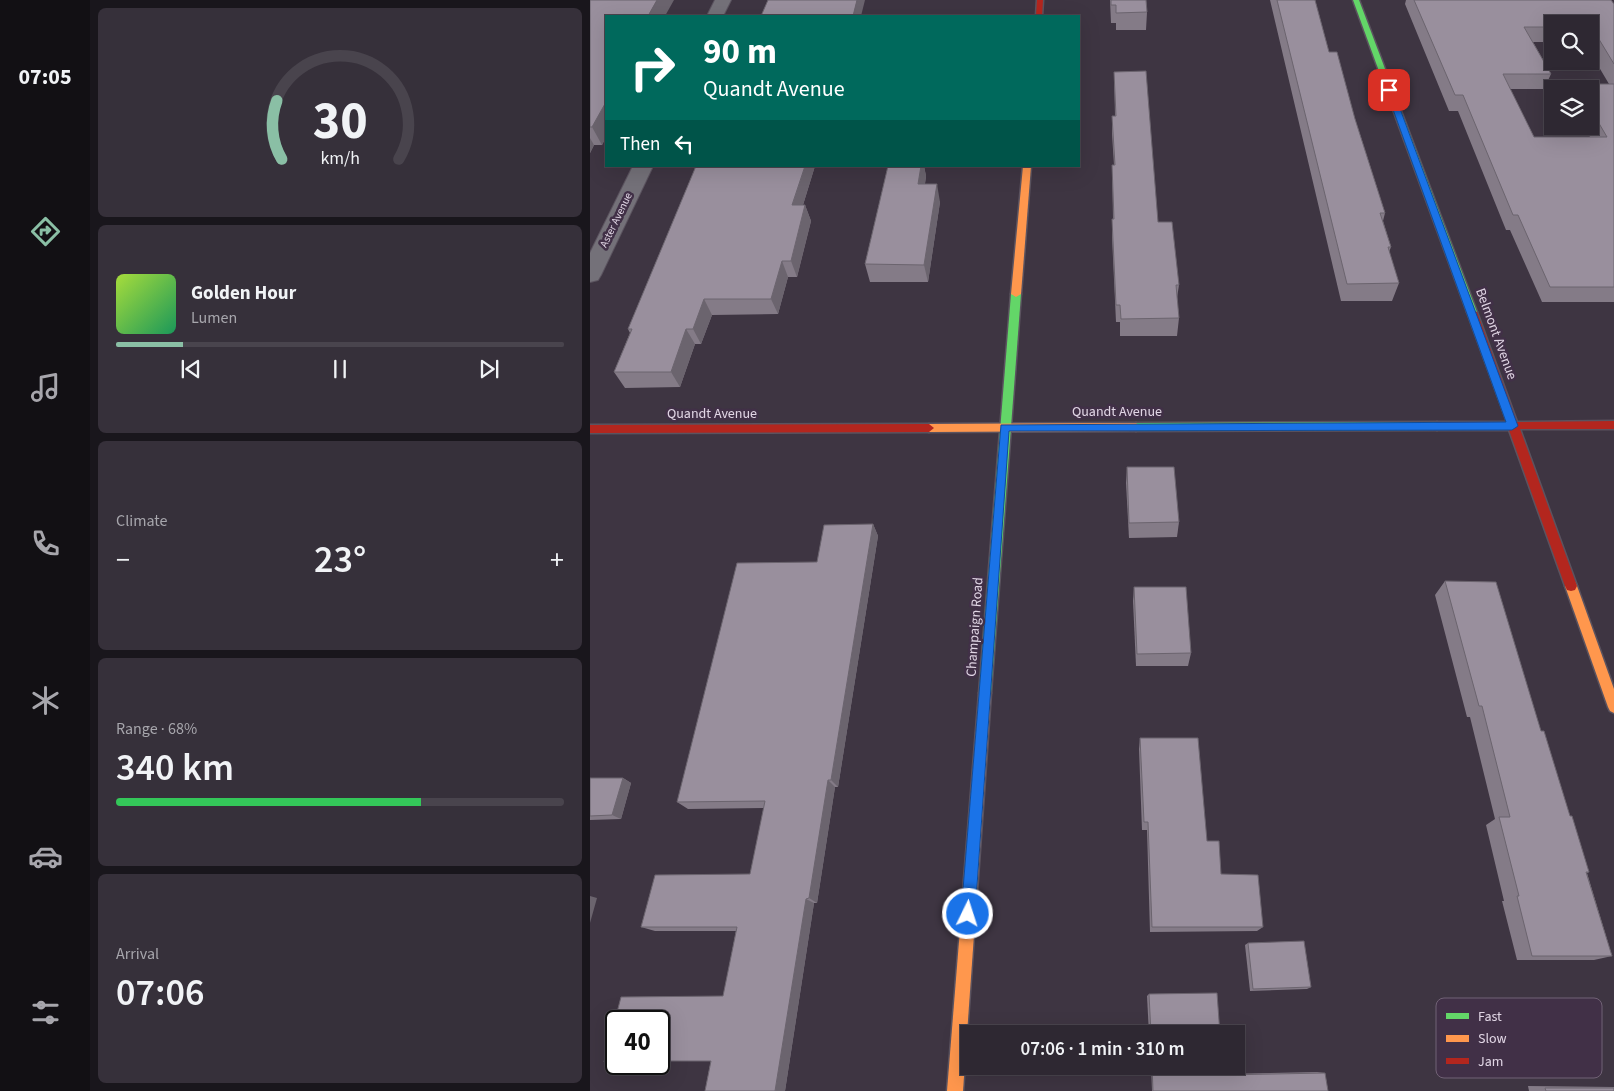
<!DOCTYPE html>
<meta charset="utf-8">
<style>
body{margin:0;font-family:"Source Sans 3",sans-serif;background:#36303a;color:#f1f3f6;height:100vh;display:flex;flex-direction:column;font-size:19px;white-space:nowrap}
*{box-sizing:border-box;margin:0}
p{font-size:16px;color:#a7a6ac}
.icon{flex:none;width:28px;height:28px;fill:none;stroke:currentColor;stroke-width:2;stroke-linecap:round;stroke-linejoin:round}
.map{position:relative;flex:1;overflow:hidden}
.drawer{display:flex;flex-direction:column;gap:8px;padding:8px;background:#19161c;width:500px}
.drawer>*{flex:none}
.guide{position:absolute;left:15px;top:15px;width:475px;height:152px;border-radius:0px;box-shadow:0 5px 20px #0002,0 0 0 1px #49444d;background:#00695c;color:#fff;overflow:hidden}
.fabs{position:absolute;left:954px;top:15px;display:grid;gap:10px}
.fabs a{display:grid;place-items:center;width:55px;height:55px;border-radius:0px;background:#2e2832;box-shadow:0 5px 20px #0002,0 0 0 1px #49444d;font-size:25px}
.speed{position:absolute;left:15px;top:1010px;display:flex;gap:10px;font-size:25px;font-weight:700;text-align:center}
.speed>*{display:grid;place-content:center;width:65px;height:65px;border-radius:50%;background:#2e2832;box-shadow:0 5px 20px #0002,0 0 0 1px #49444d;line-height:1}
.speed .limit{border:2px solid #111;border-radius:8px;background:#fff;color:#111}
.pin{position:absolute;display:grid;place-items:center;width:42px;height:42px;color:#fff;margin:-21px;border-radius:10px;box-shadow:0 2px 8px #0006}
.me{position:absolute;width:55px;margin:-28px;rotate:4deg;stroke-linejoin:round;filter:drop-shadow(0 0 4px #0008)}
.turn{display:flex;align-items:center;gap:18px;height:105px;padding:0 15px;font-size:22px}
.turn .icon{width:65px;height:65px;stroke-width:2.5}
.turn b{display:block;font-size:35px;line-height:42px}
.then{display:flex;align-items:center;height:48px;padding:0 15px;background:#0003;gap:10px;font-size:19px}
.big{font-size:38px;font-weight:600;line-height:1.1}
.drawer .card{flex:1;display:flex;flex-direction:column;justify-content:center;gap:8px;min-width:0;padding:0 18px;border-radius:8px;background:#36303a}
.drawer .dial{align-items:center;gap:0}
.dial svg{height:130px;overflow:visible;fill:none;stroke:#49444d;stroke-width:7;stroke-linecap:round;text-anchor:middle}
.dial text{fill:#f1f3f6;stroke:none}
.song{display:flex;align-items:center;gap:15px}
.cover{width:60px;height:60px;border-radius:8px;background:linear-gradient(135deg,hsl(80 70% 55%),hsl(150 70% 35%))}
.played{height:5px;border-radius:2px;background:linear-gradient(90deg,#8abfa5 15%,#49444d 15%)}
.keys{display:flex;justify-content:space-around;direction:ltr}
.heat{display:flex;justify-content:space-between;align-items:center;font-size:28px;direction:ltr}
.charge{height:8px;border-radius:4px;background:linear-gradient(90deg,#34c759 68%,#49444d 0)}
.trip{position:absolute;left:370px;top:1025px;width:285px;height:50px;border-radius:0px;background:#2e2832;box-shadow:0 5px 20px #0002,0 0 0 1px #49444d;font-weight:600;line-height:50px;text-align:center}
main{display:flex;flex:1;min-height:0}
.dock{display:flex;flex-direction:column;width:90px;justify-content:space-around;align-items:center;background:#121014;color:#a7a6ac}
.dock .icon{width:35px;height:35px}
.dock .current{color:#8abfa5}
.dock b{font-size:22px;color:#f1f3f6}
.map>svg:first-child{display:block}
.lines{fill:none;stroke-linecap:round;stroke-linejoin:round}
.street-casing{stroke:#5b535f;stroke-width:2}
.fast-casing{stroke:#5b535f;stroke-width:3}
.slow-casing{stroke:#5b535f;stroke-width:3}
.jam-casing{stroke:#5b535f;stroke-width:3}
.street{fill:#747179;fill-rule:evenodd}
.fast{fill:#63d668;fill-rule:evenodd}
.slow{fill:#ff974d;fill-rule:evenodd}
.jam{fill:#b3261e;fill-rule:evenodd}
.wall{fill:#847b87;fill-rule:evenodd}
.shaded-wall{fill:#6b646e}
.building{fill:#998f9d;stroke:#6b646e}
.route{fill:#1a73e8;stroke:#114b97}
.labels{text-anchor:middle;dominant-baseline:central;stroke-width:5;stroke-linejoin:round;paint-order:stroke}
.far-street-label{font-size:11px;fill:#e1d6e5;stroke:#413047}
.street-label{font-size:14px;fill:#e1d6e5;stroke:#413047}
.key{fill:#413047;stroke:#716276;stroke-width:1}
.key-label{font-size:14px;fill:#e1d6e5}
</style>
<main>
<nav class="dock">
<b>07:05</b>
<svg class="icon current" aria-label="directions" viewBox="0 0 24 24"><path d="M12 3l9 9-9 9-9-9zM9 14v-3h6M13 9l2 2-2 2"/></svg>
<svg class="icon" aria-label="music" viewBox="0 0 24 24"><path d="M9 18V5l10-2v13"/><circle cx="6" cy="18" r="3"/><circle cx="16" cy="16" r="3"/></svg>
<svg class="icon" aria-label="phone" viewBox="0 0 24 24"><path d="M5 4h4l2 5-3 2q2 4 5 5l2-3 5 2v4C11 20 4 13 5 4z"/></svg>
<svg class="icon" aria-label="climate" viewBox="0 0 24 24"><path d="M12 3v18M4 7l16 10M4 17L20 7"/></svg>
<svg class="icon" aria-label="car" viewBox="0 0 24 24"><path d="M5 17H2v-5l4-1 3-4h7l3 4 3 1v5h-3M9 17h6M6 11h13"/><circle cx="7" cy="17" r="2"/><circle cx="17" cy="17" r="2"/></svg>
<svg class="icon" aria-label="filters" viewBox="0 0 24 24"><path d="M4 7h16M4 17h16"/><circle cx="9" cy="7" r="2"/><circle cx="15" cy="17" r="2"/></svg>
</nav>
<section class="drawer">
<div class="card dial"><svg viewBox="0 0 100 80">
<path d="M14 69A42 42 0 1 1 86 69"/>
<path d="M14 69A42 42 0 0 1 11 33" stroke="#8abfa5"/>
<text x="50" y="56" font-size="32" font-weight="700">30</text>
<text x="50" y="72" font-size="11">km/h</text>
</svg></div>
<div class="card">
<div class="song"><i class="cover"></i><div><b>Golden Hour</b><p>Lumen</p></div></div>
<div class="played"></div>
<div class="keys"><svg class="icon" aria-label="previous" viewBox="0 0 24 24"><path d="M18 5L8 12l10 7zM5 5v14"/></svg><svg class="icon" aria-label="pause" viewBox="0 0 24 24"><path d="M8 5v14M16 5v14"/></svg><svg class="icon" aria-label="next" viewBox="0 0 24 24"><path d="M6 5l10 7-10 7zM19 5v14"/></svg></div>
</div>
<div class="card"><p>Climate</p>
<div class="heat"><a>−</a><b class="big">23°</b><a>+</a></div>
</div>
<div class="card"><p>Range · 68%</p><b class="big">340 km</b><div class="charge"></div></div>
<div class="card"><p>Arrival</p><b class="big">07:06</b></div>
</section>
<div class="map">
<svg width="1024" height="1091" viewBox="0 0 1024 1091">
<rect width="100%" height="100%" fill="#3e3542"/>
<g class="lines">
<!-- street casing -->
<g class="street-casing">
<g id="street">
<polygon points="125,0 141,0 133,16 117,16"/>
<polygon points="43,166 63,166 11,275 8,280 0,282 0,253"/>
</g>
</g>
<!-- fast casing -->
<g class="fast-casing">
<g id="fast">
<polygon points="763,0 769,0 887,312 885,314 882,315 877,312"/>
<polygon points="426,291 431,294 401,693 399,697 395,699 391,697 389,693 421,294"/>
<polygon points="847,422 852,426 847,430 546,431 541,427 546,423"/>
</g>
</g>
<!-- slow casing -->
<g class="slow-casing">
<g id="slow">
<polygon points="433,166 441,166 431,294 426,297 421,294"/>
<polygon points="546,423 551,427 546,431 339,432 334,428 339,424"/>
<polygon points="981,581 985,582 987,586 1024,689 1024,713 1020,711 1018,707 975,586 977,582"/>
<polygon points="395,687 399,689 401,693 373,1091 357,1091 389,693 391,689"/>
</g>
</g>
<!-- jam casing -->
<g class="jam-casing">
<g id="jam">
<polygon points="447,0 453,0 452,16 446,16"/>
<polygon points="882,309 887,312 927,422 1024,421 1024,429 930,429 987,586 985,590 981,591 977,590 975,586 919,430 847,430 842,426 847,422 917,422 877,312"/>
<polygon points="339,424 344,428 339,432 0,433 0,425"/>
</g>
</g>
<!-- street -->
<use href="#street" class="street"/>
<!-- fast -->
<use href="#fast" class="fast"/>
<!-- slow -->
<use href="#slow" class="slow"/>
<!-- jam -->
<use href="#jam" class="jam"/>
</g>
<!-- wall -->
<g class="wall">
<polygon points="0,0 16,16 16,137 12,145 4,145 0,153"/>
<polygon points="520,0 556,0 557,12 556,30 526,30 526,23 521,23"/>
<polygon points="680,0 725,0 739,52 765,119 795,213 793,221 801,247 799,252 809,283 802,301 751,301"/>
<path d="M816,0h205l3,4v298h-72l-32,-72h-4l-48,-119h-9l-44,-107zM962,24h38v28l19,32h-33l-2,5h16v37h-6l6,11h-56l-24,-48h34l7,-15 -18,-32h19z"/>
<polygon points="524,72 568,222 589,285 587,298 589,318 587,336 530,336 530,322 526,322 522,237 522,219 523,219 522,165 524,165 522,134 522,116 525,116"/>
<polygon points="106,166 225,166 213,205 215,205 221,221 207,277 198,277 188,314 122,315 111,344 105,344 90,387 35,388 24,372 40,333 38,329"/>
<polygon points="298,166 334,166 336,176 335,184 350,202 338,282 280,282 275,264"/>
<polygon points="537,467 589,522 587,537 539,538 536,483"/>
<polygon points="283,524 288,536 248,787 245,787 227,903 224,903 195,1091 115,1091 146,931 65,931 51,927 160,874 174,808 98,809 87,802 227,562"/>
<polygon points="855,581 951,731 999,872 997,873 1022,956 1004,960 927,960 912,901 914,901 896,825 905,819 880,717 877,717 845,595"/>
<polygon points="544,587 601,653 598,666 546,666 543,601"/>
<polygon points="550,738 617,841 631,874 673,927 667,931 560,932 557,830 552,830 549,749"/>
<polygon points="0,778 33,778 41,783 31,819 0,820"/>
<polygon points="658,943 721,987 717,989 660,991 655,945"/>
<polygon points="559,994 630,1034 559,1034 557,996"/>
<polygon points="561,1066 632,1066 633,1074 727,1072 735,1073 738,1091 562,1091"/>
<polygon points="938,1086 1024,1087 1024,1091 939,1091"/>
</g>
<!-- shaded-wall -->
<g class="shaded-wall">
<polygon points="67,0 84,0 75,16 58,16"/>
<polygon points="267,0 275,0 271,16 263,16"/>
<polygon points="16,102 16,137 12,145 2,127"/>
<polygon points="0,138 4,145 0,153"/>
<polygon points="215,166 225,166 208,221 202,205"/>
<polygon points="331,166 334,166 336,176 332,202 328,184"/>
<polygon points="347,184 350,202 338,282 334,265"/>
<polygon points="215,205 221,221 207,277 201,261"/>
<polygon points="192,261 198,277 188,314 181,299"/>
<polygon points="114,299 122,315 111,344 103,329"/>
<polygon points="96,329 105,344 90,387 81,372"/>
<polygon points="283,524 288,536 248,787 241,780"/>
<polygon points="33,778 41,783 31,819 22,815"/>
<polygon points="238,780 245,787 227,903 219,898"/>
<polygon points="0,896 7,898 0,923"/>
<polygon points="216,899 224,903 195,1091 185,1091"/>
</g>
<!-- building -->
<g class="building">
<polygon points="0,0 67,0 58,16 16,16 16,102 2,127 0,127"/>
<polygon points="178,0 267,0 263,16 171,16"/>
<polygon points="521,0 556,0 557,12 526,13 526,5 521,5"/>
<polygon points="687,0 725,0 739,52 747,52 765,119 795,213 790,213 801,247 798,247 809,283 757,284"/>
<polygon points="824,0 1021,0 1024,4 1024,64 1001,26 1000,27 1000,24 962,24 962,27 934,27 961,74 913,74 944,137 1017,137 1000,108 1000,89 989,89 986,84 1024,84 1024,287 960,287 928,215 923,215 873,95 865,95"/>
<polygon points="556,71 568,222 582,222 589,285 586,285 589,318 531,319 530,305 526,305 522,219 524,219 522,165 525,165 522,116 526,116 524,72"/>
<polygon points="106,166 215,166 202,205 215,205 201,261 192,261 181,299 114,299 103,329 96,329 81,372 24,372 42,329 38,329"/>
<polygon points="298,166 331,166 328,184 347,184 334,265 275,264"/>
<polygon points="537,467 584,467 589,522 539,523"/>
<polygon points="283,524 241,780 238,780 219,898 216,899 185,1091 115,1091 121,1061 69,1061 69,1021 26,1021 26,1062 14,1062 31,997 133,996 147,927 51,927 65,875 160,874 175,801 87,802 147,563 227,562 234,525"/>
<polygon points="855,581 906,582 951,731 954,731 980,816 982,816 999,872 996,872 1022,956 942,956 927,896 929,896 909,817 920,817 892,706 889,706"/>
<polygon points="544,587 596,587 601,653 547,654"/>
<polygon points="550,738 608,738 617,841 629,841 631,874 668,875 673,927 562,927 558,822 554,822"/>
<polygon points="0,778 33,778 22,815 0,816"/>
<polygon points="714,941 721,987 663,989 658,943"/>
<polygon points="627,993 630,1034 561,1034 559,994"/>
<polygon points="562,1066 632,1066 633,1075 735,1073 738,1091 563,1091"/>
<polygon points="955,1088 1024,1088 1024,1091 956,1091"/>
</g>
<!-- route -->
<polygon class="route" points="797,88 803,90 928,426 922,430 419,431 385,914 383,919 378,921 373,919 371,914 411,425 916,422 796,90"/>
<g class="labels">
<!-- far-street labels -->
<g class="far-street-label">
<text transform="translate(26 220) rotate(-64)">Aster Avenue</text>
</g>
<!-- street labels -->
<g class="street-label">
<text transform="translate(906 334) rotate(70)">Belmont Avenue</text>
<text x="527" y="412">Quandt Avenue</text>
<text x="122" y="414">Quandt Avenue</text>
<text transform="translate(385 627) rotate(-86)">Champaign Road</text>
</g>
</g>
<!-- legend -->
<rect x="846" y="998" width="166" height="80" rx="8" class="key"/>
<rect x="856" y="1013" width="23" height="6" fill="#63d668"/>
<rect x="856" y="1035" width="23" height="7" fill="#ff974d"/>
<rect x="856" y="1058" width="23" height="6" fill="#b3261e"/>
<g class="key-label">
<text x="888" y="1021">Fast</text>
<text x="888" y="1043">Slow</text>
<text x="888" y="1066">Jam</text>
</g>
</svg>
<div class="fabs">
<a><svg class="icon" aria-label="search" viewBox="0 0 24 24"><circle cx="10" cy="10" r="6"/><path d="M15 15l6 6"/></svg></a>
<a><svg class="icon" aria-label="layers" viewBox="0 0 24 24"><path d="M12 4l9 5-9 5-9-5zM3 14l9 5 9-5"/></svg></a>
</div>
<div class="speed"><div class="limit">40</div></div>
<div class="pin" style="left:799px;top:90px;background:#d93025"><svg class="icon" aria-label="arrive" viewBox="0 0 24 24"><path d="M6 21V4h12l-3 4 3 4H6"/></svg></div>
<svg class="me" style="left:378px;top:914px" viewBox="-20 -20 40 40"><circle r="17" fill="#1a73e8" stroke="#fff" stroke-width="3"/><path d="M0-11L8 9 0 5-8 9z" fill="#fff"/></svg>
<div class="trip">07:06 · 1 min · 310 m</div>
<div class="guide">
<div class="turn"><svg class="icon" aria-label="right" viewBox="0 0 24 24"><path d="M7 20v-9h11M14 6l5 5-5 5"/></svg><div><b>90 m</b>Quandt Avenue</div></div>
<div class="then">Then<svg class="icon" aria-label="left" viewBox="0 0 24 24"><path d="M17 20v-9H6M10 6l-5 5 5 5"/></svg></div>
</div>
</div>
</main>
